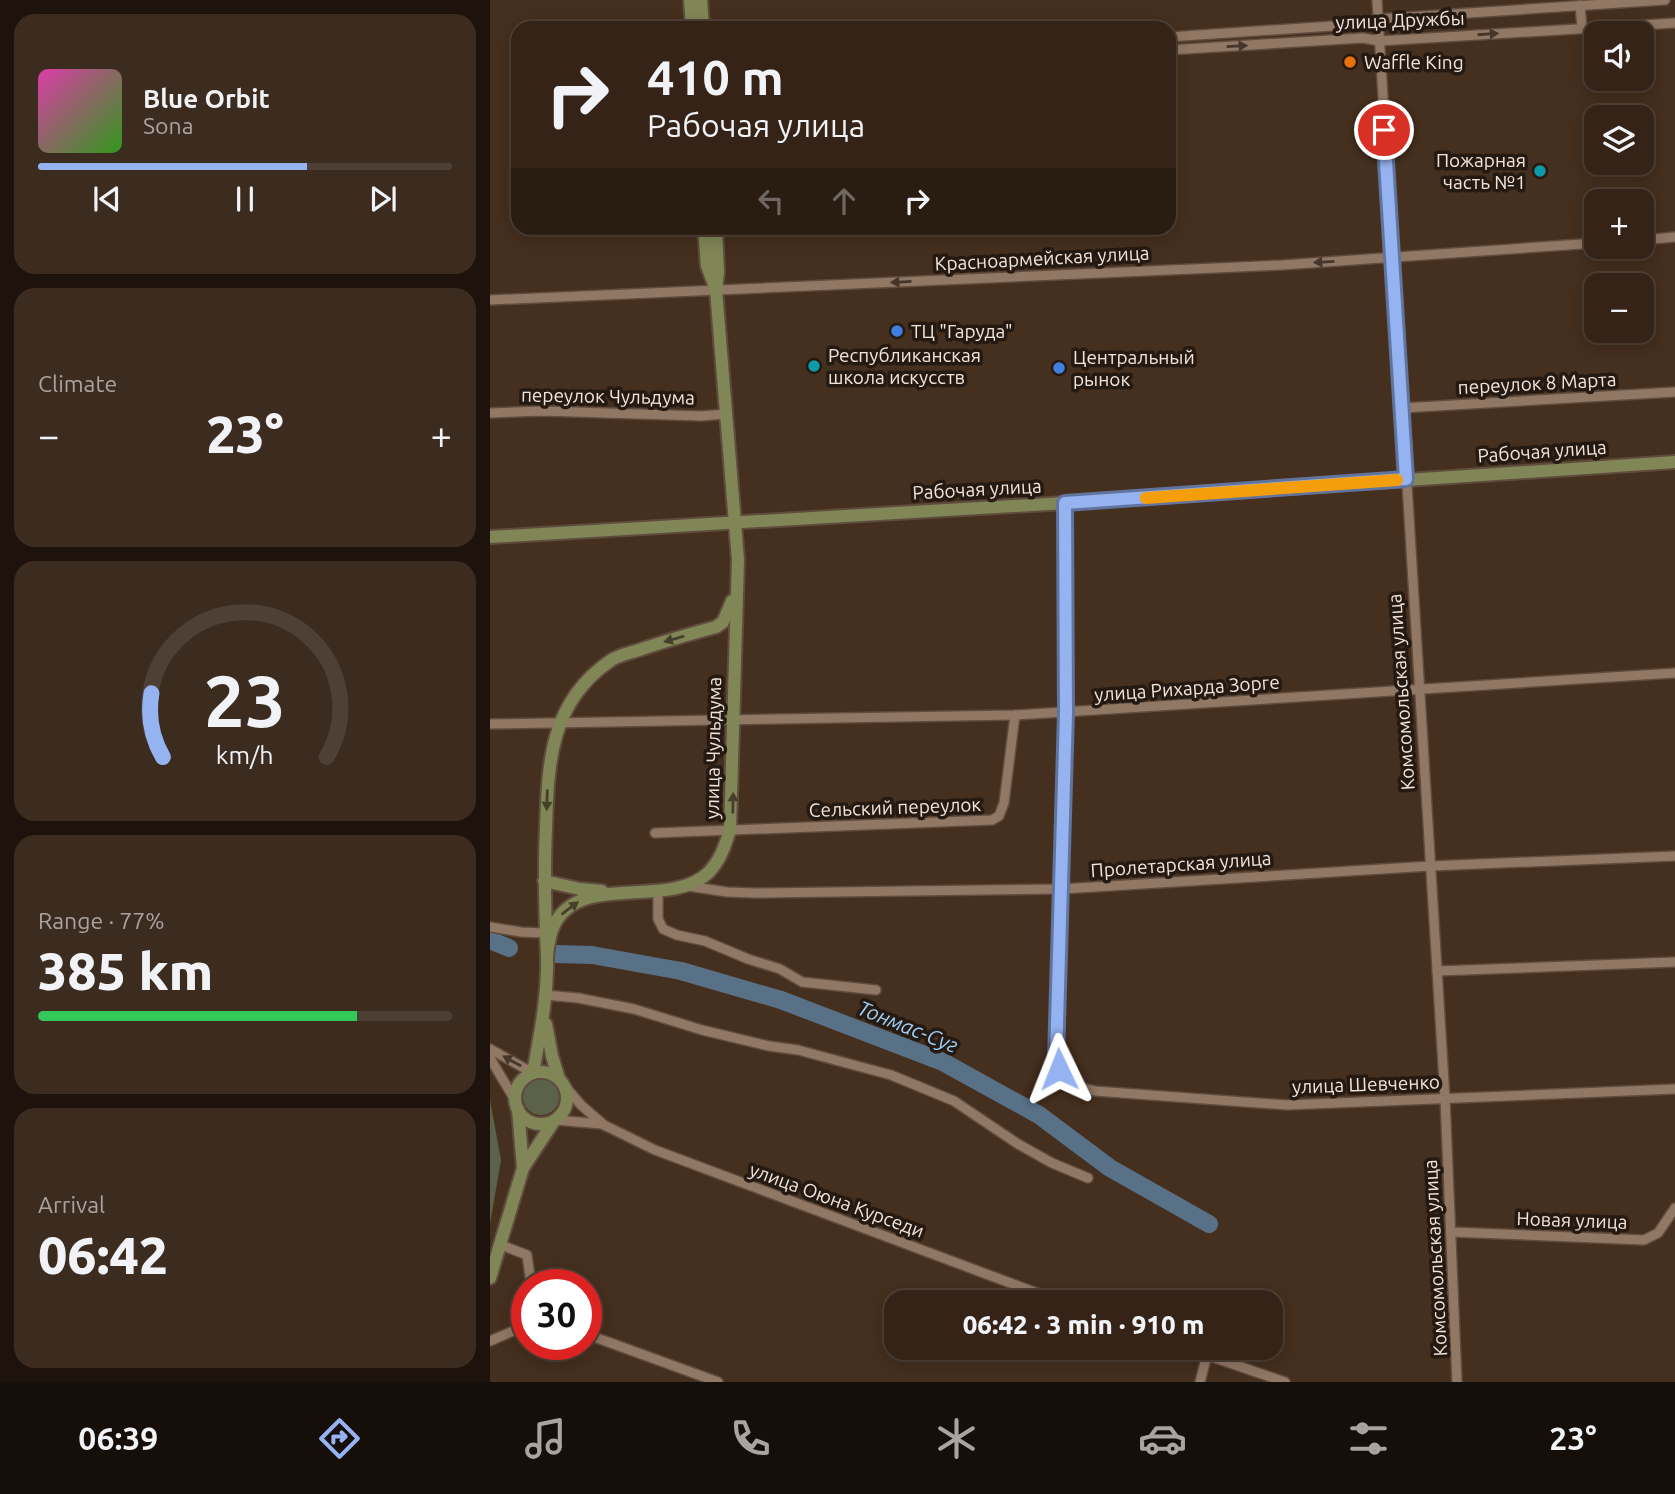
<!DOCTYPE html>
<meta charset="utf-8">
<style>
body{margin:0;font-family:Ubuntu,sans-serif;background:#3c2b1f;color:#f1f3f6;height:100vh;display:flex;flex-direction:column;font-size:26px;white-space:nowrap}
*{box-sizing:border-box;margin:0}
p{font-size:23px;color:#a9a4a1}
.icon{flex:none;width:38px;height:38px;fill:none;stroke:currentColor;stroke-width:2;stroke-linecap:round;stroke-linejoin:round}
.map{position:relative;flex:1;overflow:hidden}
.details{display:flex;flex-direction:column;gap:14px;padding:14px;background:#1d130c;width:490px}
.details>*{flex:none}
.hud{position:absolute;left:21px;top:21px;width:665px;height:214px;border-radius:21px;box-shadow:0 4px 18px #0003,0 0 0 2px #4e4035;background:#342316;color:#f1f3f6;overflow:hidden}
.buttons{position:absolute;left:1094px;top:21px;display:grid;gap:14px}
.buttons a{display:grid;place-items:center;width:70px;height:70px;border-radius:14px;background:#342316;box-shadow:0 4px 18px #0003,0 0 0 2px #4e4035;font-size:35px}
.speed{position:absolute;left:21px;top:1269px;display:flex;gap:14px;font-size:35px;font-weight:700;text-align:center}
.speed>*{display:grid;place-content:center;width:91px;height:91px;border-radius:50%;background:#342316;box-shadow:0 4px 18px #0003,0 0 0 2px #4e4035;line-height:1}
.speed .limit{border:10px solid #d22;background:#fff;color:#111}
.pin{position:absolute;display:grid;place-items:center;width:60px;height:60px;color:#fff;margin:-30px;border:4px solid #fff;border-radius:50%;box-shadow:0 2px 7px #0007}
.me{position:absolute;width:77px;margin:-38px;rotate:358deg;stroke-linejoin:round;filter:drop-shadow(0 0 5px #0008)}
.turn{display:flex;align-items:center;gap:24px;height:147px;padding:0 21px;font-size:32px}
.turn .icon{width:91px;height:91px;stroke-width:2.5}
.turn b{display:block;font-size:49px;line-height:60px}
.lanes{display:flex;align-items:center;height:66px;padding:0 21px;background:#0003;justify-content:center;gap:35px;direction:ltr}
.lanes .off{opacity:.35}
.big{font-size:52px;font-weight:800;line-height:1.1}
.details .card{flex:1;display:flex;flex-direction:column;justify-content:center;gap:10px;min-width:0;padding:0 24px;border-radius:21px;background:#3c2b1f}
.details .dial{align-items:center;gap:0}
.dial svg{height:182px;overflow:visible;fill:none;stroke:#4e4035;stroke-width:7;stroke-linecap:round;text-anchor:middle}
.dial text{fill:#f1f3f6;stroke:none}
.song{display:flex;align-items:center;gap:21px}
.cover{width:84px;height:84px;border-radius:10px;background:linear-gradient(135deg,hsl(320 70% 55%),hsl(110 70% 35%))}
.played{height:7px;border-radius:4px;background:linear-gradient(90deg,#95b2f1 65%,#4e4035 65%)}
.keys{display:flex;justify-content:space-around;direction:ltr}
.heat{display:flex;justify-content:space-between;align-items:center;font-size:38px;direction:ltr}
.charge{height:10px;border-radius:5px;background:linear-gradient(90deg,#34c759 77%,#4e4035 0)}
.trip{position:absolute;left:394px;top:1290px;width:399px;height:70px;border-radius:21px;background:#342316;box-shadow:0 4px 18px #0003,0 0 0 2px #4e4035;font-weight:800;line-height:70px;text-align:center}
.tab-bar{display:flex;height:112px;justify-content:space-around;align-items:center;background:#150e09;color:#a9a4a1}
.tab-bar .icon{width:49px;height:49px}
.tab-bar .current{color:#95b2f1}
.tab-bar b{font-size:32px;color:#f1f3f6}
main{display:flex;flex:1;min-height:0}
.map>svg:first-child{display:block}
.green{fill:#5c624a}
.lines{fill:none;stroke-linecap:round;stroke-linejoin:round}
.river{stroke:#587187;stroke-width:18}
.minor-casing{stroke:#5f4c3e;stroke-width:12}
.major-casing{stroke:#5f4c3e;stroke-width:16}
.minor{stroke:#917865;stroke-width:9}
.major{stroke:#818657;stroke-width:12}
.oneway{fill:#45362b}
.oneway2{fill:#45402a}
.route-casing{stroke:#61749d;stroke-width:18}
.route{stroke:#95b2f1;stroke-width:12}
.slow{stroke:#f59e0b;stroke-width:12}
.food-dot{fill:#e8710a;stroke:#241a12;stroke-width:2.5}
.culture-dot{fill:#0f9aa8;stroke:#241a12;stroke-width:2.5}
.shop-dot{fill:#3f7fe0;stroke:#241a12;stroke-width:2.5}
.labels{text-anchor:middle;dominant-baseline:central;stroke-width:7;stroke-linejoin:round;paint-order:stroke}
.street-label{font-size:19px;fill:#f3e4da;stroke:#241a12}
.poi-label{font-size:19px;fill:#f3e4da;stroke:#241a12;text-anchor:start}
.water-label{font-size:21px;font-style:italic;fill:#9ecef6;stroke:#241a12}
</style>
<main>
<section class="details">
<div class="card">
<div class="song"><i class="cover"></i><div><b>Blue Orbit</b><p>Sona</p></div></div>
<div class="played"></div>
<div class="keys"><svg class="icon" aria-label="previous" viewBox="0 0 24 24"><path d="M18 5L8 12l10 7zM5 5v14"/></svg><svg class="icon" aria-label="pause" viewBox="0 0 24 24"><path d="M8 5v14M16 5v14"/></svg><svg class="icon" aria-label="next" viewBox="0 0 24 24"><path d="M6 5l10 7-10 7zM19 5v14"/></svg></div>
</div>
<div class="card"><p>Climate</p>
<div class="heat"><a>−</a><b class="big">23°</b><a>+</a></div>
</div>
<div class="card dial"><svg viewBox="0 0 100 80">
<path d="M14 69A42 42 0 1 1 86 69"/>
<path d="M14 69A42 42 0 0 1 9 41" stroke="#95b2f1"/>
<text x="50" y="56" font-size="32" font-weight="700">23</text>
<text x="50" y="72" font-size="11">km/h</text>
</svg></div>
<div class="card"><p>Range · 77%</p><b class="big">385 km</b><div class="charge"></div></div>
<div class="card"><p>Arrival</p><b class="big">06:42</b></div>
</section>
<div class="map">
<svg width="1185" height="1382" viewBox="0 0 1185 1382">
<rect width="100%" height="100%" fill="#452f1e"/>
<!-- green -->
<g class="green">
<circle cx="51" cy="1097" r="18"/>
<polygon points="0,1100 11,1160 0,1224"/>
</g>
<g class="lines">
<!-- river -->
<g class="river">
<polyline points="0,940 19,948"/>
<polyline points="66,954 102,955 191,971 291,1000 453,1062 549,1115 620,1168 719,1224"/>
</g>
<!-- minor casing -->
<g class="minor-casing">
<g id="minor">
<polyline points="887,0 955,1098 967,1382"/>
<polyline points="1090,5 1092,28"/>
<polyline points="679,37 872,24 888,19 1175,0"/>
<polyline points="679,50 873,38 889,41 1185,23"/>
<polyline points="1152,240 1185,237"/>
<polyline points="0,300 792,265 1106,243"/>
<polyline points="912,408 1185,392"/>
<polyline points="0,413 53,411 211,416 236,414"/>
<path d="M575,503l1,210 -10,345c5,23 18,29 39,33l192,14 388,-16"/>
<polyline points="0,724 525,715 1185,673"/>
<polyline points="165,833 502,820 509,816 514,803 525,715"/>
<polyline points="198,886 237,892 265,893 572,889 940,866 1185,856"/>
<polyline points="168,891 168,919 173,929 187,935 215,941 258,959 290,969 312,982 386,990"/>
<polyline points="0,927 31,932 54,933"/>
<polyline points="947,971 1185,962"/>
<polyline points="55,995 88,998 144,1009 212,1030 279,1046 308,1050 401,1075 464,1101 528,1144 562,1163 598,1178"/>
<polyline points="0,1049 43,1073"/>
<polyline points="0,1058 25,1100"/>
<polyline points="74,1085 91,1105 114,1125 165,1150 571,1302"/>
<polyline points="65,1120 112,1124"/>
<polyline points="961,1232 1154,1240 1168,1233 1185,1208"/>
<polyline points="11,1245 37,1255 41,1284"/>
<polyline points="96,1334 228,1382"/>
<polyline points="0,1341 37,1325"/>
<polyline points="696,1348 795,1382"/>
<polyline points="710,1382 717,1355"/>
</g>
</g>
<!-- major casing -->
<g class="major-casing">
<g id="major">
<polyline points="200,0 202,28"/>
<polyline points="211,0 213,28"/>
<polyline points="214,228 217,266 226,290"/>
<polyline points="0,537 575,503 1185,462"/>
<polyline points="54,881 90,889 112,891"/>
<path d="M57,956c1,-10 3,-22 7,-31 27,-54 114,-15 154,-52 12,-12 17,-27 22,-43l8,-270 -22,-270 2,-18 -2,-44"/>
<polyline points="56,1024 62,1056 69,1079"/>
<circle cx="51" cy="1098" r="26"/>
<path d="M43,1073c7,-39 15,-77 14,-117 -2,-43 -3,-85 -1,-128 2,-65 4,-126 64,-167 8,-6 20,-8 29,-11 26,-9 51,-16 77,-23l7,-5 9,-21"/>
<polyline points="28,1109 33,1168"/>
<polyline points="0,1278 33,1168 64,1121"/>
</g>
</g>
<!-- minor -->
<use href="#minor" class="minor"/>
<!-- major -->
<use href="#major" class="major"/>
</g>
<!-- one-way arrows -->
<defs><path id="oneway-solid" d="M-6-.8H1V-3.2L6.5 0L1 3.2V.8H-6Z" transform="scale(1.75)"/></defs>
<g class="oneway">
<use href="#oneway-solid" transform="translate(998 34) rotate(-4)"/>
<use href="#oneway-solid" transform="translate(747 46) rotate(-3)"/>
<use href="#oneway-solid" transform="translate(834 262) rotate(177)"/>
<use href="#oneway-solid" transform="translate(411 282) rotate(177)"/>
<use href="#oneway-solid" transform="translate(22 1061) rotate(-151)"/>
</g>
<g class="oneway2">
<use href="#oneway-solid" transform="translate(184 639) rotate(164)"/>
<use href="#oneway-solid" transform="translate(57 800) rotate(92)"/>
<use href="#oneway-solid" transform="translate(243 803) rotate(-89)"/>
<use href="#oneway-solid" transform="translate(80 908) rotate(-37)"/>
</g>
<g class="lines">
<!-- route casing -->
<g class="route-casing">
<polyline id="route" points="569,1069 566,1058 576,713 575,503 916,479 894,130"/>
</g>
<!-- route -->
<use href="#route" class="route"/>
<!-- slow -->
<polyline class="slow" points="656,498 907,480"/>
</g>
<!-- markers -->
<circle class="food-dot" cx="860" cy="62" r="7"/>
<g class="culture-dot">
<circle cx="1050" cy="171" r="7"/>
<circle cx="324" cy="366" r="7"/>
</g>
<g class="shop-dot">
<circle cx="407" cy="331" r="7"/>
<circle cx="569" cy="368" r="7"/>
</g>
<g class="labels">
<!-- street labels -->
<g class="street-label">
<text transform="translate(910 20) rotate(-2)">улица Дружбы</text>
<text transform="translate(552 258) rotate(-3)">Красноармейская улица</text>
<text transform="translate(1047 383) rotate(-3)">переулок 8 Марта</text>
<text transform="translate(118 396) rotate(1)">переулок Чульдума</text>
<text transform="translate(1052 451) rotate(-4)">Рабочая улица</text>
<text transform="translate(487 489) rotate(-3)">Рабочая улица</text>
<text transform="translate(697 688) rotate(-4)">улица Рихарда Зорге</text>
<text transform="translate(911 692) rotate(-94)">Комсомольская улица</text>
<text transform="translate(223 748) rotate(-89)">улица Чульдума</text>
<text transform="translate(405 807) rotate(-2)">Сельский переулок</text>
<text transform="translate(691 864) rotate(-4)">Пролетарская улица</text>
<text transform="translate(876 1084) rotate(-2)">улица Шевченко</text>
<text transform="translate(347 1200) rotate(20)">улица Оюна Курседи</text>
<text transform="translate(1082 1220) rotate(2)">Новая улица</text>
<text transform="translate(945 1258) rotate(-93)">Комсомольская улица</text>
</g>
<!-- poi labels -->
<g class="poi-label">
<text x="874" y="62">Waffle King</text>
<text x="1036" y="160" text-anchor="end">Пожарная<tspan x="1036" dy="22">часть №1</tspan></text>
<text x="421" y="331">ТЦ "Гаруда"</text>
<text x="338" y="355">Республиканская<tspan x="338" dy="22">школа искусств</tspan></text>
<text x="583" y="357">Центральный<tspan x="583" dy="22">рынок</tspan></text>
</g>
<!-- water labels -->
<g class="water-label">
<text transform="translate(418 1026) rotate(22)">Тонмас-Суг</text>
</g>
</g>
</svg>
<div class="buttons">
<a><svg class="icon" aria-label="sound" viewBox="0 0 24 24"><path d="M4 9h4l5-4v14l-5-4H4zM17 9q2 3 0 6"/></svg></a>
<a><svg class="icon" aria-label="layers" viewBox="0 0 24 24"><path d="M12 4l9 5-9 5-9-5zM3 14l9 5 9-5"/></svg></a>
<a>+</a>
<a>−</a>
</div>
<div class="speed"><div class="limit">30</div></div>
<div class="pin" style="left:894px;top:130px;background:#d93025"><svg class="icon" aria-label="arrive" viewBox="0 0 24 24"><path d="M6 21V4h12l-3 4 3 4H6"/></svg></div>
<svg class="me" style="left:569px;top:1069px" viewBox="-20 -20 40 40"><path d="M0-17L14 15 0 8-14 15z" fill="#95b2f1" stroke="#fff" stroke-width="4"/></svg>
<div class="trip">06:42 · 3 min · 910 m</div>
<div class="hud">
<div class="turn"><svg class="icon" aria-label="right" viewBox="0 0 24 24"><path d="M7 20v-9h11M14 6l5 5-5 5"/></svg><div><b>410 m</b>Рабочая улица</div></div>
<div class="lanes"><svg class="icon off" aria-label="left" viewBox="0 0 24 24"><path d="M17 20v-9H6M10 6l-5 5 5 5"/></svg><svg class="icon off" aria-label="ahead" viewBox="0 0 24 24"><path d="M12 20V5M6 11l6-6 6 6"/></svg><svg class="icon" aria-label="right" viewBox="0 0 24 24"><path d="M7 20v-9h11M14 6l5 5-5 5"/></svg></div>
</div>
</div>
</main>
<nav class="tab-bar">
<b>06:39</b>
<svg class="icon current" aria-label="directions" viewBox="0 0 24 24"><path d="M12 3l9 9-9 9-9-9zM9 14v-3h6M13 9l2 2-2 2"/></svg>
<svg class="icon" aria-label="music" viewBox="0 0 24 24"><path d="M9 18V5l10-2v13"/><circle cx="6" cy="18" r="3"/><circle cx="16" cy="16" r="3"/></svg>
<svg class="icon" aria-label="phone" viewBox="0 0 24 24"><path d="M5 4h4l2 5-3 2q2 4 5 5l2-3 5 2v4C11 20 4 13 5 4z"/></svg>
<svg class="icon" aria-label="climate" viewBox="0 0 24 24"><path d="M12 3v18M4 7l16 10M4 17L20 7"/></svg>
<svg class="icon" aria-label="car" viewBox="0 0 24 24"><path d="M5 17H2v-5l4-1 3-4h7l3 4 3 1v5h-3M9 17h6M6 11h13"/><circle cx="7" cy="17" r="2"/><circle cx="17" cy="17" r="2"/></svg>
<svg class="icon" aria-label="filters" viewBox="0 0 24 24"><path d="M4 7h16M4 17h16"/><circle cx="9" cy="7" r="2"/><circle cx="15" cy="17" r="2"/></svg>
<b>23°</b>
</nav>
